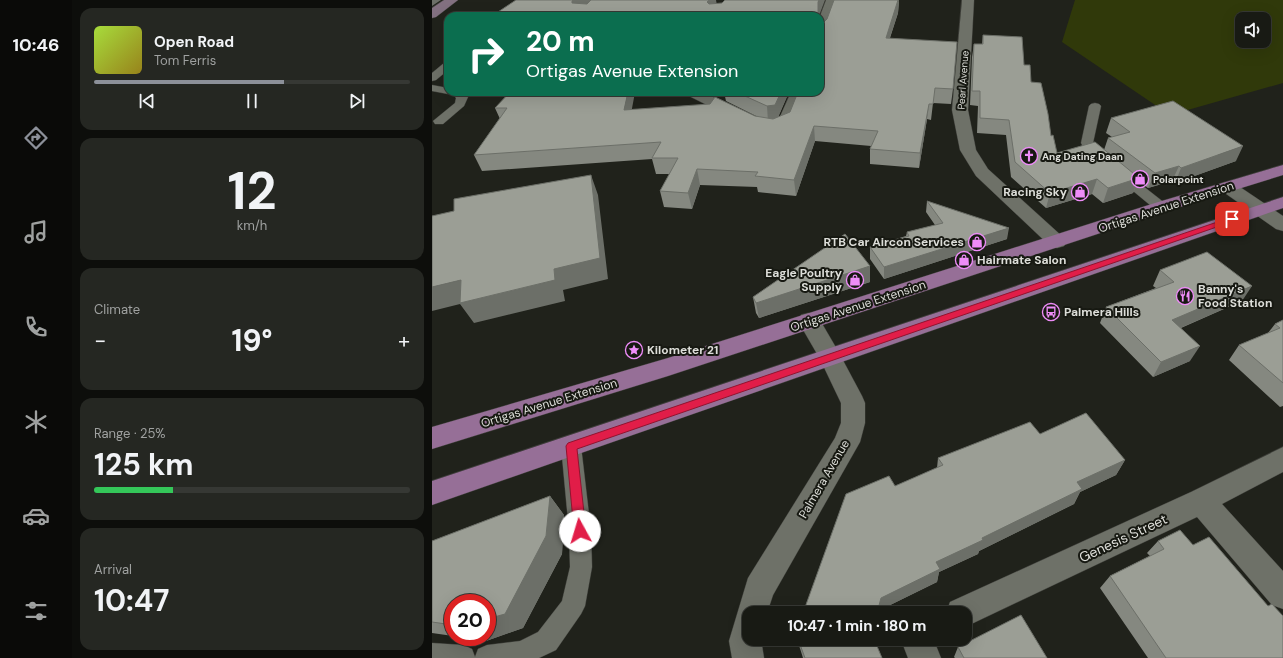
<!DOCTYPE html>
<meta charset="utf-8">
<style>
body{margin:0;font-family:"DM Sans",sans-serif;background:#252722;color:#f1f3f6;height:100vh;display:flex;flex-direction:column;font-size:15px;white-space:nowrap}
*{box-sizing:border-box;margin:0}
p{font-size:13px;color:#9fa1a0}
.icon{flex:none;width:22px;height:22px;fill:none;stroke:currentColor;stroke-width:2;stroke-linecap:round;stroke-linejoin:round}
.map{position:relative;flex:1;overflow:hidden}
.sheet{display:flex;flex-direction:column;gap:8px;padding:8px;background:#0d0e0b;width:360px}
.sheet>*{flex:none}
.banner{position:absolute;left:12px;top:12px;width:380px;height:84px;border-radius:12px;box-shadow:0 4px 16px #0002,0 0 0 1px #363834;background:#0b6e4f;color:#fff;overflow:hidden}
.buttons{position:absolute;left:803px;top:12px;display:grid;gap:8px}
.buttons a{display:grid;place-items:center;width:36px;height:36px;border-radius:8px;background:#181a14;box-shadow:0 4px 16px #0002,0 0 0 1px #363834;font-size:20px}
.speed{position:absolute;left:12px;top:594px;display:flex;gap:8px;font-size:20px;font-weight:700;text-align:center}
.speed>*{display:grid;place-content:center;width:52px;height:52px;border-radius:50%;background:#181a14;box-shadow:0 4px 16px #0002,0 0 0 1px #363834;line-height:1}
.speed .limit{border:6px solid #d22;background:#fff;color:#111}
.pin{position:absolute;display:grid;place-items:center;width:34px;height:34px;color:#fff;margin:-17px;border-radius:8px;box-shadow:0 2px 6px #0006}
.me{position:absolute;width:44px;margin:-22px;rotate:354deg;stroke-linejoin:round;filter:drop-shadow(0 0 3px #0008)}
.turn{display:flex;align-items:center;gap:14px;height:84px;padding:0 16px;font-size:18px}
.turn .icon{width:52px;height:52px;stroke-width:2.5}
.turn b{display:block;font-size:28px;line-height:34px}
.big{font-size:30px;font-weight:700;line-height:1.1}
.sheet .widget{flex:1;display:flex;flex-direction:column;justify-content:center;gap:6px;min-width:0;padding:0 14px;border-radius:12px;background:#252722}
.sheet .dial{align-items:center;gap:0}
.dial b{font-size:52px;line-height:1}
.song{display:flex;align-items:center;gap:12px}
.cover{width:48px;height:48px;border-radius:6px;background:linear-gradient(135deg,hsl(80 70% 55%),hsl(50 70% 35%))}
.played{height:4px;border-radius:2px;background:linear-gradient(90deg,#8c9099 60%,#363834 60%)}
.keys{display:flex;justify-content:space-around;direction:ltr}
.heat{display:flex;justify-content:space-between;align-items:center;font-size:22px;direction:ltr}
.charge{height:6px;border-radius:3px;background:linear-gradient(90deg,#34c759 25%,#363834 0)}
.trip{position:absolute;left:310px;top:606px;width:230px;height:40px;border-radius:12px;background:#181a14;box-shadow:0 4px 16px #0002,0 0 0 1px #363834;font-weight:700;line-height:40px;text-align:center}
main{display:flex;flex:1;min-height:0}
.tabs{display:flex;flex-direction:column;width:72px;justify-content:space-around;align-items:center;background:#0a0a08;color:#9fa1a0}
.tabs .icon{width:28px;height:28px}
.tabs .on{color:#8c9099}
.tabs b{font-size:18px;color:#f1f3f6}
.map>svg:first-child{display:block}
.green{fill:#30390a;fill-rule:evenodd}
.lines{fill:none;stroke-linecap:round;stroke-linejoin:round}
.lane-casing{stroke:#3d3e39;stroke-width:1}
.street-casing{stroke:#3d3e39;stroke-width:1}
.secondary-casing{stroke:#3d3e39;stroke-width:1}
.primary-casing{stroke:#3d3e39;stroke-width:1}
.lane{fill:#6e7168;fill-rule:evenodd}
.street{fill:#6e7168;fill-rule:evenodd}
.secondary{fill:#827080;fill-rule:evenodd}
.primary{fill:#966f97;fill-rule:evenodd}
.wall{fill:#858880}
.shaded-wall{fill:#6c6f68}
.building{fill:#9b9e95;stroke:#6c6f68}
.route{fill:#e11d48;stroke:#92132f}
.labels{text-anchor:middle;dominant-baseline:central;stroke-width:4;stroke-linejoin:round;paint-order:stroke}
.far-street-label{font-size:10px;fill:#ddded9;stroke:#171912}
.far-poi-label{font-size:10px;font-weight:bold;fill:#ddded9;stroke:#171912;text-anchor:start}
.poi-label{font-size:12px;font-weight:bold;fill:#ddded9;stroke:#171912;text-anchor:start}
.street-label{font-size:12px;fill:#ddded9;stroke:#171912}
.near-street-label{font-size:14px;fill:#ddded9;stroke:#171912}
</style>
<main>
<nav class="tabs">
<b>10:46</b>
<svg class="icon on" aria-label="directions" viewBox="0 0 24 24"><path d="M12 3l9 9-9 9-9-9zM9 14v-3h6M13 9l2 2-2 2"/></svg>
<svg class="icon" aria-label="music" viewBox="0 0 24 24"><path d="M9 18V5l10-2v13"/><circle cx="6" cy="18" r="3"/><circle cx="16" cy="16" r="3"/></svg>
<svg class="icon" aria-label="phone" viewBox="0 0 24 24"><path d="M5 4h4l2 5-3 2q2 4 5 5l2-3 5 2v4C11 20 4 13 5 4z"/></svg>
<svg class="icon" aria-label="climate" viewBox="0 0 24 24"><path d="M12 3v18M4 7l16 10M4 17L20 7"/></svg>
<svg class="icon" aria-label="car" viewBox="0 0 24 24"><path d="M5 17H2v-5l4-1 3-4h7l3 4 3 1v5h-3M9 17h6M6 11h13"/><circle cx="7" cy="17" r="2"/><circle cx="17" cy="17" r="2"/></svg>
<svg class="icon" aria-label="filters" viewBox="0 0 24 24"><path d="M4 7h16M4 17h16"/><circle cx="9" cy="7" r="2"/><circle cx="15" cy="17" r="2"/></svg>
</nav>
<section class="sheet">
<div class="widget">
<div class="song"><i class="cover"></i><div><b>Open Road</b><p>Tom Ferris</p></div></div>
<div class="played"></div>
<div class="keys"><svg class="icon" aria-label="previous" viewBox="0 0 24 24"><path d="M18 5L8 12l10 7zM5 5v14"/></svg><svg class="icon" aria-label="pause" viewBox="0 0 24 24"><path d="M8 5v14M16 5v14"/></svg><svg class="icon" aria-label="next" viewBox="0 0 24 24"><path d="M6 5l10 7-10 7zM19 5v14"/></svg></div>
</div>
<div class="widget dial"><b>12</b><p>km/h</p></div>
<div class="widget"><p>Climate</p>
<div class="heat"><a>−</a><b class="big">19°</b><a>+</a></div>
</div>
<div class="widget"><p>Range · 25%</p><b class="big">125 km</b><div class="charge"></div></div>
<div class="widget"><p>Arrival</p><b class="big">10:47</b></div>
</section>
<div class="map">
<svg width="851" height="658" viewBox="0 0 851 658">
<rect width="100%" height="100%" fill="#20221b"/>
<!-- green -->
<path class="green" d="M643,0h208v83l-113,32 -108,-73zM810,19h22v22h-22z"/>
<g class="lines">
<!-- lane casing -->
<g class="lane-casing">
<g id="lane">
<polygon points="16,62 16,70 4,80 0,81 0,73 12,63"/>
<polygon points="0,85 16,88 16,92 31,92 36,97 32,106 11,124 3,124 1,121 23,103 24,98 20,93 16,94 0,91"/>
<polygon points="663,103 667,104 669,106 661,143 665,150 734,204 736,207 734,210 729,211 724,210 654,152 649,143 657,106 659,104"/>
<polygon points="139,437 146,440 149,446 159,531 160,567 153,606 149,614 124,650 107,658 0,658 0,643 31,645 40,649 43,657 46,649 55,645 88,641 106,632 130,601 138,567 137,531 129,446 132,440"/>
</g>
</g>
<!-- street casing -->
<g class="street-casing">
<g id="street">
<polygon points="394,0 406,0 394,32 392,35 388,36 388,16"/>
<polygon points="530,0 542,0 536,110 544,150 556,169 632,238 635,242 632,246 625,248 618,246 544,176 528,150 520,110"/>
<polygon points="253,92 271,92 311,112 314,115 311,118 306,120 301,118 255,95"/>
<path d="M359,92h14c-8,21 -11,48 -42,40l-2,-3 2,-3 15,-5z"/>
<polygon points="796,182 802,183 851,216 851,231 844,229 790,191 787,187 790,183"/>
<polygon points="377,313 385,315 406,351 430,396 433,403 433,423 428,442 341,595 335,613 317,613 317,639 329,639 332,658 300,658 297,641 316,578 403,438 409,423 409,403 388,359 366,321 369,315"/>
<polygon points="851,447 851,472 790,504 851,571 851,609 840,605 765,517 533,627 533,613 514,613 518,602 759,492"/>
<polygon points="471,639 503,639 503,643 509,658 476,658 471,645"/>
</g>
</g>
<!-- secondary casing -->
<g class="secondary-casing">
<polygon id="secondary" points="12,0 26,0 4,17 0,18 0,8"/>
</g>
<!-- primary casing -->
<g class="primary-casing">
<g id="primary">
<polygon points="851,165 851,175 735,211 236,376 0,449 0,427 236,358 723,203"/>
<polygon points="851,197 851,208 0,505 0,481"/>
</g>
</g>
<!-- lane -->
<use href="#lane" class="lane"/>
<!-- street -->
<use href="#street" class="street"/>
<!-- secondary -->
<use href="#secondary" class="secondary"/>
<!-- primary -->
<use href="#primary" class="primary"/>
</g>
<!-- wall -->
<g class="wall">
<polygon points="467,1 466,13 458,38 521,89 519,104 501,103 499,120 495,119 487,168 438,164 438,149 439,146 383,141 364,196 326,192 325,187 268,185 260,209 232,207 228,191 238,174 224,174 220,159 50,171 42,155 68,119 63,108 200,109 326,117 294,101 292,92 357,92 346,117 358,112"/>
<polygon points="551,35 592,65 599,82 625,153 672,150 676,138 680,137 674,133 679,118 804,161 743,183 740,181 716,188 706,181 701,193 671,203 660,194 614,208 579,177 574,135 545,133 546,106 538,105 540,57 542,44 550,44"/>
<polygon points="495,201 575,239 452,279 438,259 438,247 474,236 475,232 503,225 494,212"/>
<polygon points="438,266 438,282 327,318 324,313 321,297"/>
<polygon points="728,270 810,301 749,328 758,361 721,377 668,323 674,307 724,288 721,286"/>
<polygon points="851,320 851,406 848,407 797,360 807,345 836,333 843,324"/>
<polygon points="608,434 693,460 684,475 648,492 642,504 547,551 546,554 507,572 505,582 448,610 447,613 371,613 463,486 505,468 506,458"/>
<polygon points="118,496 132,515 130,554 91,628 54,641 28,637 55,637 21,603 21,636 0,633 0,541"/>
<polygon points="726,541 761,545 836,606 851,658 716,658 668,588 678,576 718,556 715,553"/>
<polygon points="365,639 442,639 450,658 371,658"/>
<polygon points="526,647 615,658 523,658 522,657"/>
</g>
<!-- shaded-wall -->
<g class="shaded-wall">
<polygon points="0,0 9,0 0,6"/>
<polygon points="141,0 161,0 144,15 140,3 140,1"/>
<polygon points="277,0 284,0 285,5 278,15 275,2"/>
<polygon points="387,0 393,0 387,16 386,16 386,2"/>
<polygon points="463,0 467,0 466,13 453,52 454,38"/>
<polygon points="196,92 203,92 197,125 192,110"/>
<polygon points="349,92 357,92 345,120 336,122 335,106"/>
<polygon points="497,104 495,119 487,168 488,153"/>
<polygon points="382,126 383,141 364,196 362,180"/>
<polygon points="811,146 804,161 743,183 749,168"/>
<polygon points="747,166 740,181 716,188 723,173"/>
<polygon points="265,169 268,185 260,209 256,193"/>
<polygon points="159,175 166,195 176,279 131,290 133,301 42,323 28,304 0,311 0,287 29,280"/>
<polygon points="707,178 701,193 671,203 676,188"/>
<polygon points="665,179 660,194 614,208 618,193"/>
<polygon points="577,228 575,239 452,279 452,267"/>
<polygon points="438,266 438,282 327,318 324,303"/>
<polygon points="820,286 810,301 732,335 740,320"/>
<polygon points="768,346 758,361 721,377 729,362"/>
<polygon points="693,460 684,475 648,492 642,504 547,551 546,554 507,572 505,582 448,610 447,613 445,613 449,598 504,562 550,538 645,482"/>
<polygon points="118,496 132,515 130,554 91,628 54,641 49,637 55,637 55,619"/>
</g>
<!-- building -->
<g class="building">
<polygon points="84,0 141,0 140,1 140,3 155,4 159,0 277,0 275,2 277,4 290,3 293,0 387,0 386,2 386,16 60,16"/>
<polygon points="402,0 466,0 454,38 525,42 521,89 503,88 501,104 497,104 488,153 438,149 446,131 382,126 362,180 323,176 326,172 265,169 256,193 228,191 246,158 220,158 229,142 42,155 75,108 63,108 78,92 196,92 192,110 278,104 283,97 323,116 341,119 358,112 366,92 388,92 388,23 392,22 395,19"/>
<polygon points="551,35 590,37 592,65 598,65 599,82 609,83 616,114 619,136 621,135 625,153 663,142 707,178 676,188 665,179 618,193 583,162 577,120 548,118 548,91 540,91 542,44 551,44"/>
<polygon points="304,92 349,92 343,105 335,106"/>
<polygon points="741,101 811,146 749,168 747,166 723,173 676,138 698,132 679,118"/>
<polygon points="159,175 168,258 122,269 123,280 28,303 29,280 0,287 0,216 22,211 22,199"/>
<polygon points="495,201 577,228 452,267 438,247 477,236 475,232 511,223"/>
<polygon points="413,234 438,266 324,303 321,297"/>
<polygon points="775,252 820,286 740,320 768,346 729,362 674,307 742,282 728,270"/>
<polygon points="851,320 851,383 807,345 848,328 843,324"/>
<polygon points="654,413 693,460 645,482 650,489 550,538 551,540 504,562 508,569 449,598 445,613 371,613 414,494 457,476 463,486 511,465 506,458 598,422 608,434"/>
<polygon points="118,496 114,536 73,614 55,619 55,603 21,603 21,625 0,622 0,541"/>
<polygon points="748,530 761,545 777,537 836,606 840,604 851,616 851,658 734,658 678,576 732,549 726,541"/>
<polygon points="589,615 615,658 532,658 526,647"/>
<polygon points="366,639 442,639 450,658 373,658"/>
</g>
<!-- route -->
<polygon class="route" points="800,217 802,218 802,221 145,449 154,531 152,535 148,537 144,535 142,531 134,446 136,443"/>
<!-- icons -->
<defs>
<g id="church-ring" transform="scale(0.9)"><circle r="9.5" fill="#171912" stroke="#ee8cf8" stroke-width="1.5"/><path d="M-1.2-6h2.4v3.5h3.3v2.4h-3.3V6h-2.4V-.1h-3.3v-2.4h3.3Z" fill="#ee8cf8"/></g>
<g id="shop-ring" transform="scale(0.9)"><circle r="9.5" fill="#171912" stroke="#ee8cf8" stroke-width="1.5"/><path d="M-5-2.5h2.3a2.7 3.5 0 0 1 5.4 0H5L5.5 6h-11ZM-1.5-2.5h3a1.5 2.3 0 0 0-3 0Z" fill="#ee8cf8"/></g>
<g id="restaurant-ring" transform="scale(0.9)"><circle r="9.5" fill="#171912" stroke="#ee8cf8" stroke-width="1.5"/><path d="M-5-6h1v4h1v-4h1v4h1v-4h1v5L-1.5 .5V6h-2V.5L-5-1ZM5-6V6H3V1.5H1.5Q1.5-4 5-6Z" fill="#ee8cf8"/></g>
<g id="bus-ring" transform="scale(0.9)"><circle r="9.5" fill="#171912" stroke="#ee8cf8" stroke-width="1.5"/><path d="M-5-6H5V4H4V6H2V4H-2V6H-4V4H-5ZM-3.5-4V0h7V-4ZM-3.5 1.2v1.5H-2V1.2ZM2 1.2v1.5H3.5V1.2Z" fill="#ee8cf8"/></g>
<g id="sight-ring" transform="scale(0.9)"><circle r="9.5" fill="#171912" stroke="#ee8cf8" stroke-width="1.5"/><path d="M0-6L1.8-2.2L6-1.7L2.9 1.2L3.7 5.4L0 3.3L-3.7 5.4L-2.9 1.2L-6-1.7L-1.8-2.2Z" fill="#ee8cf8"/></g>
</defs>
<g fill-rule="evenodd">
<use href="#church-ring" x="597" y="156"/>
<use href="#shop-ring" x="708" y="179"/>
<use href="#shop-ring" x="648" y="192"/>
<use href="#shop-ring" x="545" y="242"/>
<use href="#shop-ring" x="532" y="260"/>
<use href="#shop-ring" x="423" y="280"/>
<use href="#restaurant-ring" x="753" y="296"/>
<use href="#bus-ring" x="619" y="312"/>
<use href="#sight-ring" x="202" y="350"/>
</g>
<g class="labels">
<!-- far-street labels -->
<g class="far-street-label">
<text transform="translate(531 80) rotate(-86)">Pearl Avenue</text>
</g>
<!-- far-poi labels -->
<g class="far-poi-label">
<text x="610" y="156">Ang Dating Daan</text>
<text x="721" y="179">Polarpoint</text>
</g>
<!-- poi labels -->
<g class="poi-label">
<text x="635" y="192" text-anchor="end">Racing Sky</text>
<text x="532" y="242" text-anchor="end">RTB Car Aircon Services</text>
<text x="545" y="260">Hairmate Salon</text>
<text x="410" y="273" text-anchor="end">Eagle Poultry<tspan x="410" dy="14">Supply</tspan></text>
<text x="766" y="289">Banny's<tspan x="766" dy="14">Food Station</tspan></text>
<text x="632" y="312">Palmera Hills</text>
<text x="215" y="350">Kilometer 21</text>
</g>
<!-- street labels -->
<g class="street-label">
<text transform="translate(734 207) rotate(-18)">Ortigas Avenue Extension</text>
<text transform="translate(426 306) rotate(-18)">Ortigas Avenue Extension</text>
<text transform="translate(117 403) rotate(-17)">Ortigas Avenue Extension</text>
<text transform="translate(392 479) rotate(-60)">Palmera Avenue</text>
</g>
<!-- near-street labels -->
<g class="near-street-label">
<text transform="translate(691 538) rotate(-25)">Genesis Street</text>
</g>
</g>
</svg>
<div class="buttons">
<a><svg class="icon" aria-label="sound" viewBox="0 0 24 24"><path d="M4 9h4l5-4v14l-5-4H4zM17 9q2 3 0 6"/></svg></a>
</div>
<div class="speed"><div class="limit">20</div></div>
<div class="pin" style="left:800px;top:219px;background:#d93025"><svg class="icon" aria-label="arrive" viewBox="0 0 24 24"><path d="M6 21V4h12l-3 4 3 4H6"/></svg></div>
<svg class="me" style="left:148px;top:531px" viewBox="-20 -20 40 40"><circle r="19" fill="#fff"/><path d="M0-13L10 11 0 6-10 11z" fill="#e11d48"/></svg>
<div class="trip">10:47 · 1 min · 180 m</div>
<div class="banner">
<div class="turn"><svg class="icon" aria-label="right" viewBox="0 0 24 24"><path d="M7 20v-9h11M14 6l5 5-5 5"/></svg><div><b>20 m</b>Ortigas Avenue Extension</div></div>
</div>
</div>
</main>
